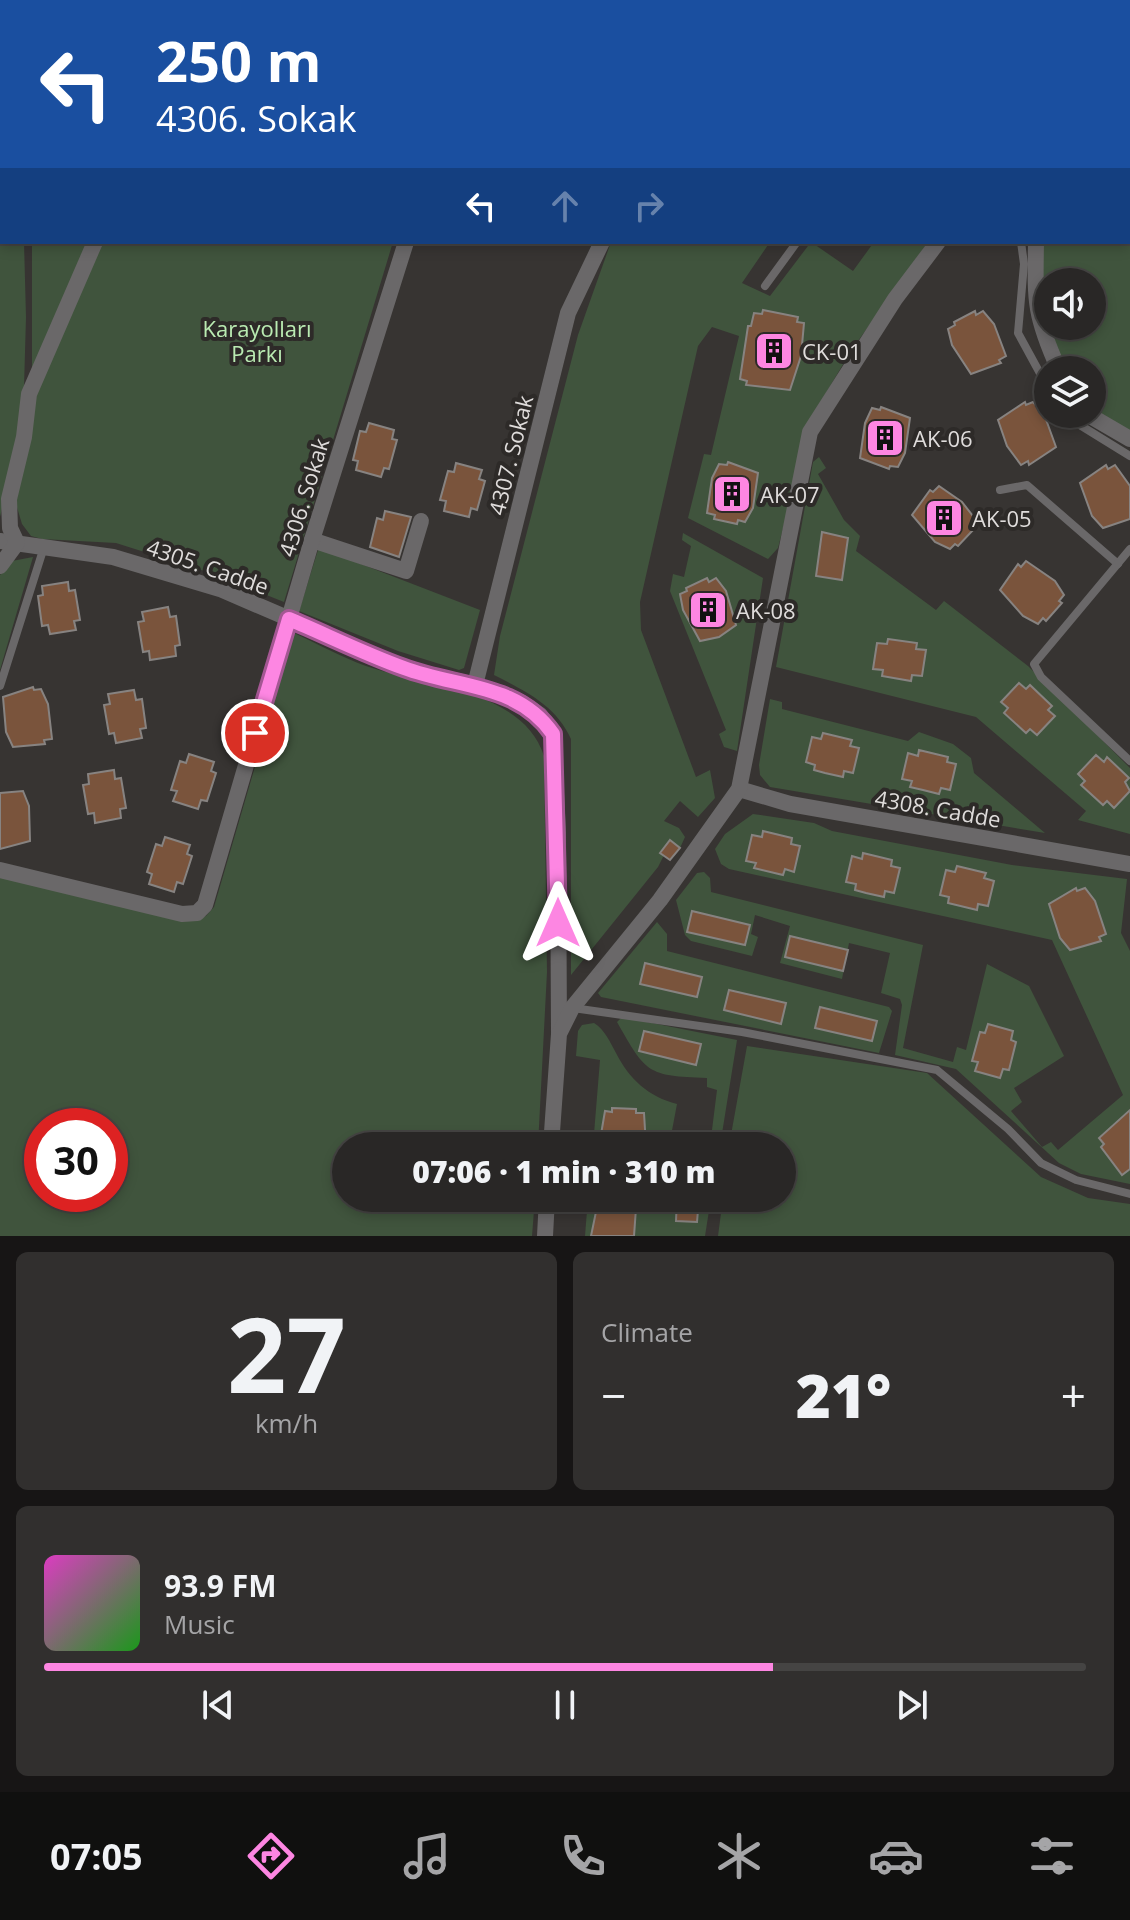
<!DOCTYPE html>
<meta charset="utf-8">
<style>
body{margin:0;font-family:"Open Sans",sans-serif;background:#312f2e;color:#f1f3f6;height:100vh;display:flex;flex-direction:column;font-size:30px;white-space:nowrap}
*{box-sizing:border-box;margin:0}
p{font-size:26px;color:#a5a5a7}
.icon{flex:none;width:44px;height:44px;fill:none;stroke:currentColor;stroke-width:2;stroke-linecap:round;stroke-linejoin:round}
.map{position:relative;height:1236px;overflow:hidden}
.panel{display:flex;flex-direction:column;gap:16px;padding:16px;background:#171515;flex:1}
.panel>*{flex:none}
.hud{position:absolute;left:0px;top:0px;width:1130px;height:244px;box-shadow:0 4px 12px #0003,0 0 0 2px #454443;background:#1a4fa0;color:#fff;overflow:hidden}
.fabs{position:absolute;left:1034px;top:268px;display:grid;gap:16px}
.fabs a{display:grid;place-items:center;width:72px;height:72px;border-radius:50%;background:#292726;box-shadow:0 4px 12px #0003,0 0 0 2px #454443;font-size:40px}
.speed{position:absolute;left:24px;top:1108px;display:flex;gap:16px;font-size:40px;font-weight:700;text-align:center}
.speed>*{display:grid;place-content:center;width:104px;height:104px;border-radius:50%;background:#292726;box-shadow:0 4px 12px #0003,0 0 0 2px #454443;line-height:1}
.speed .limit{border:12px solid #d22;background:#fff;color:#111}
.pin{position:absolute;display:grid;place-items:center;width:68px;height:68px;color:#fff;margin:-34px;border:4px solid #fff;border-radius:50%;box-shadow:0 2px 8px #0007}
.me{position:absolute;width:88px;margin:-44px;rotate:0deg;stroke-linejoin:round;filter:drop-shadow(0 0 6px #0008)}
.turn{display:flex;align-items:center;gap:28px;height:168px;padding:0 24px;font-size:36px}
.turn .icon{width:104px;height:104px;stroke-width:2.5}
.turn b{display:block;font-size:56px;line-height:68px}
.lanes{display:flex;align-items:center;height:76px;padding:0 24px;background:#0003;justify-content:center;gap:40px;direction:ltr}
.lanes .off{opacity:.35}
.big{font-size:60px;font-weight:800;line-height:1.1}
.panel .widget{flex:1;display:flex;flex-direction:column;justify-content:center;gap:12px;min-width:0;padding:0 28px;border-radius:12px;background:#312f2e}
.panel .dial{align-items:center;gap:0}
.dial b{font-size:104px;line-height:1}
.song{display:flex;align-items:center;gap:24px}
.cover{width:96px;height:96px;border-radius:12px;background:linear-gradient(135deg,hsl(310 70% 55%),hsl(120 70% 35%))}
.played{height:8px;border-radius:4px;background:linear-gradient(90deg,#fd86e2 70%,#454443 70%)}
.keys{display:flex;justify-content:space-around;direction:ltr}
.heat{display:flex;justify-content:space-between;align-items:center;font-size:44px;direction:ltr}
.panel .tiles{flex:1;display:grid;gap:16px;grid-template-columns:1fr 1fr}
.widget:last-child{grid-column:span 2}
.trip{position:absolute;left:332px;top:1132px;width:464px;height:80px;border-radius:40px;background:#292726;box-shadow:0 4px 12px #0003,0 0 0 2px #454443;font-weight:800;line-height:80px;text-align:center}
.tab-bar{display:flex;height:128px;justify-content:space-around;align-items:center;background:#10100f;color:#a5a5a7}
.tab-bar .icon{width:56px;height:56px}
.tab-bar .on{color:#fd86e2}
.tab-bar b{font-size:36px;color:#f1f3f6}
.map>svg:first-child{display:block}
.green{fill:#40543d;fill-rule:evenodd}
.building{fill:#7a543c;stroke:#878381;stroke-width:2}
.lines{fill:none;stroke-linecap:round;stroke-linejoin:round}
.service{stroke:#6a6869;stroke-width:8}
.minor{stroke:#6a6869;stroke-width:16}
.tertiary{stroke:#6a6869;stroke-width:18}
.route-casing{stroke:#a45793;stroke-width:20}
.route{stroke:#fd86e2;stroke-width:14}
.labels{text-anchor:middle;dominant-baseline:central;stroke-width:8;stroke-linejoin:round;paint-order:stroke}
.park-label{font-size:22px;fill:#baebb2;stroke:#2d2a28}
.poi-label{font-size:22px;fill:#dfdcdb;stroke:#2d2a28;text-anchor:start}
.street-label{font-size:22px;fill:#dfdcdb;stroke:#2d2a28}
</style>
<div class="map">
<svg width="1130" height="1236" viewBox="0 0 1130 1236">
<rect width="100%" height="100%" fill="#373432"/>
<!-- green -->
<g class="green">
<polygon points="0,0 102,2 2,2 0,119"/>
<polygon points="462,0 1130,0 1130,92 1128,2"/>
<path d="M1130,133v301l-38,-22v-42h-29l-19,-41 -6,-87h90zM1048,282h44v44h-44z"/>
<polygon points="0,217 2,242 24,242 26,317 23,422 0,517"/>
<polygon points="32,242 91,242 32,371"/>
<polygon points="99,242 393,242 284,602 217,575 116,543 42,539 31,536 22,524 16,504 36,388"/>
<path d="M611,242h159l-28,41 28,13 41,-54 42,29 21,-29h54l-77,109 -40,67 -33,130 -10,11 -80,-41 16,-64 7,1 28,-119 -27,-9 -14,19 -58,256 1,28 55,147 14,-7 5,28 -17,19 -18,-16 -16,20 15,7 6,9 -5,11 -10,-7 -9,11 3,3 -6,12 -87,108v-236c-15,-34 -46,-48 -77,-64l6,-39 78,-301z"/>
<polygon points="819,457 826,468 818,474 844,520 860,536 856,551 936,610 944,601 1028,666 1130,768 1130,834 1078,820 1086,811 976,717 776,667 813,462"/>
<polygon points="683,533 763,578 737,751 724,747 719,734 726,730 670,591 673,574 684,577 691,546 682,540"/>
<polygon points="322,549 480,610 464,668 459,670 398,651 299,611 318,550"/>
<polygon points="33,557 0,670 0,575 12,561"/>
<path d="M294,633c24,11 47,24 72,33 57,20 157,23 178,90l3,216 -9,174h-192v52h189l-3,38h-532v-360l190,44 16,-4 8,-9zM42,1126h68v68h-68z"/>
<polygon points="770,699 782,702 782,709 908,741 919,732 953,744 971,758 974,773 1045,833 770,787 760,775 759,765"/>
<polygon points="753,814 814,823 832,831 1012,865 1127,879 1121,933 1130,951 1130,1184 1081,1174 1059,1163 956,1069 895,1055 902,1005 900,999 881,993 890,953 849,943 842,979 780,963 790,926 755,915 751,934 758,937 752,956 691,941 685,935 676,900 697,873 704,872 710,878 711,892 923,945 903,1048 953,1062 957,1047 966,1050 987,964 1029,986 1064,1056 1014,1088 1022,1102 1011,1111 1042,1147 1051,1142 1058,1150 1123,1095 1052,940 729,869 721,864 715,849 725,834"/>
<polygon points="657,922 667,934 667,951 889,1007 892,1011 879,1053 601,997 598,993"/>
<path d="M622,1017l115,23 -17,106h-10l7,-56 -10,-3v-9c-60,-2 -61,-5 -90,-56z"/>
<path d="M594,1023c11,7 16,19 22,30 13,26 33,44 61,51l-7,37 23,5h-100l7,-86 -24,-4 2,-25 4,-6z"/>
<polygon points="747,1046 927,1073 1041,1177 1088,1198 1130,1204 1130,1236 718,1236 723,1198 782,1198 782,1146 729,1146"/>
<polygon points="588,1198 711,1198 705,1236 585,1236"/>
</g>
<!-- building -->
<g class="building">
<polygon points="763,310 798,317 797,322 804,323 801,356 790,390 746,385 747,381 740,379 748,326 751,326 754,313 762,314"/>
<polygon points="975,311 976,315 983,311 994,324 1006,356 999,360 1001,363 971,374 952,345 948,329 955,325 954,322"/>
<polygon points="1025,402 1026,405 1033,402 1044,414 1056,447 1029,465 1028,461 1021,465 1007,446 998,420"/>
<polygon points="881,407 910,418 905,453 898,467 890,466 889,469 860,458 865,423 872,408 880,410"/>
<polygon points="369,423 394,430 392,439 397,440 389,469 384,468 381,477 356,470 358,461 353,460 360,431 366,432"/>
<polygon points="728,462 758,473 753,508 745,522 738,520 737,524 714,519 715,515 707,513 712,478 719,464 727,465"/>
<polygon points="456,463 482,470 479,479 485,481 477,510 471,508 469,517 444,511 446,501 440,500 448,471 454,472"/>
<polygon points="1106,465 1108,469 1115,465 1130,486 1130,519 1103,528 1092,516 1080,483"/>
<polygon points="939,486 962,502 976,520 971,526 974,529 958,546 955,544 950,549 935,542 912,515 930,490 933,492"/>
<polygon points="385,511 411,517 399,557 370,547 377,518 383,520"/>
<polygon points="822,532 848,538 842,580 816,576"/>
<polygon points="1026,561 1055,581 1064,595 1059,601 1062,603 1046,621 1043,618 1038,624 1023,616 1000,590 1018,564 1021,567"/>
<polygon points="707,578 709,582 716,578 726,591 736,625 719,637 700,641 683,610 680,594 687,591 686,588"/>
<polygon points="68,582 69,591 75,590 80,620 74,621 76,630 50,634 48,625 42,626 38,596 43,595 42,586"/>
<polygon points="168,607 170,617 176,616 180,645 175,646 176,656 150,660 149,651 143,652 138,622 144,621 142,612"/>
<polygon points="888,639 917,643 916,649 926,650 922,676 912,675 911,681 882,676 883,670 873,669 877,643 887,644"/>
<polygon points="1019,683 1026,689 1030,685 1052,706 1048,710 1055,716 1037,735 1030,729 1026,733 1004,713 1008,708 1001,702"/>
<polygon points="33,687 34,690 41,689 48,704 52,739 44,740 45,744 13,747 6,732 3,697"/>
<polygon points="134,690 136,700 142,699 146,728 140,729 142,738 116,743 114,733 109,734 104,705 110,704 108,694"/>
<polygon points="823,733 852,740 850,746 859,748 853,773 844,771 843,777 825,773 814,770 815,765 806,762 812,737 821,739"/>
<polygon points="919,750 948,757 947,762 956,764 950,790 941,788 939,794 923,790 910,787 912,781 902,779 908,753 918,756"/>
<polygon points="189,754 214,762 211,771 216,773 207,801 201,800 198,809 173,801 177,791 171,790 180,761 186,763"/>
<polygon points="1096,755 1104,762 1107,757 1129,778 1125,782 1130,791 1114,808 1107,801 1103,805 1081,785 1085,781 1078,774"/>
<polygon points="114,770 115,779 121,778 126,808 120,809 121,818 95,823 94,813 88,814 83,785 89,784 88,774"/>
<polygon points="23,791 29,806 30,841 0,849 0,793"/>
<polygon points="763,831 792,838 791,844 800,846 794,872 785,869 783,875 754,868 756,863 746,861 752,835 762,837"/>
<polygon points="165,837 190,845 187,854 192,856 183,884 177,882 174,892 149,884 152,874 147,872 156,844 162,846"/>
<polygon points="670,840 680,848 670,860 660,853"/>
<polygon points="863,853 892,860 891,866 900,868 894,893 885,891 884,897 866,893 855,890 856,884 846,882 852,856 862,859"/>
<polygon points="957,866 986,873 984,878 994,881 988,906 978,904 977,910 948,903 949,897 940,895 946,870 955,872"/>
<polygon points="1076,888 1077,891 1085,888 1095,901 1106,934 1099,937 1101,941 1070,950 1060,938 1049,904"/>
<polygon points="692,911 750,925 745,945 687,932"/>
<polygon points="790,936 848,950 843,971 785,957"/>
<polygon points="645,963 702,977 697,997 640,984"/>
<polygon points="729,990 786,1003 781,1024 724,1010"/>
<polygon points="820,1007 877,1021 872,1041 815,1028"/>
<polygon points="988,1024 1013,1031 1011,1040 1016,1042 1009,1070 1003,1069 1000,1078 975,1071 978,1062 972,1061 980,1032 985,1033"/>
<polygon points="644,1031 701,1044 696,1065 639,1051"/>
<polygon points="612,1108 636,1109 636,1113 644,1113 646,1146 599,1146 605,1111 612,1112"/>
<polygon points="1130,1110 1130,1169 1122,1175 1101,1147 1104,1144 1099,1138"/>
<polygon points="677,1198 699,1198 697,1222 676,1221"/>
<polygon points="604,1203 636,1208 634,1236 591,1236 597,1207 604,1207"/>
</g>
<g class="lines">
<!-- service -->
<g class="service">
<polyline points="1021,242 1024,264 1018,333 1048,388"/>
<polyline points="765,286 797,242"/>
<polyline points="1062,414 1130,456"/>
<polyline points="1000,490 1027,485 1118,564"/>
<polyline points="1130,549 1034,664 1041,677 1130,761"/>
<polyline points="0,686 44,547"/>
<polyline points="573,1008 742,1032 937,1070 1008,1129 1041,1163 1076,1180 1130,1194"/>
</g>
<!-- minor -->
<g class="minor">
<polyline points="124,0 124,2"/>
<polyline points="356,0 358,2"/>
<polyline points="1128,113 1130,113"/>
<polyline points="1128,129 1130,129"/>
<path d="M1036,242c-1,59 -2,73 23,128"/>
<polyline points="1087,414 1130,439"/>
<polyline points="312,540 406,571 421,521"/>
<polyline points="0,541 113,557 220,589 406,669 475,685 519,701 540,715 553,734 558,833 559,1032"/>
<polyline points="0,566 17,543 10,528 9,499 24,437 29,394 95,242"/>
<polyline points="475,685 568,313 602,242"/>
<polyline points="739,789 790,804 1130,864"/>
<polyline points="0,870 182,914 197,913 205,905 312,540 406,242"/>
<polyline points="551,1146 559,1034 572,1008 660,900 739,789 810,432 895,299 938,242"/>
<polyline points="545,1236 547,1198"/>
</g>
<!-- tertiary -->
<g class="tertiary">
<polyline points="338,2 339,0"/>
<polyline points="0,144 2,144"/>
</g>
</g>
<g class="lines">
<!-- route casing -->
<g class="route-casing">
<path id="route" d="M255,733l34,-114c38,16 76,35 115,49 53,20 114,15 149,66l5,189"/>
</g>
<!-- route -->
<use href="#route" class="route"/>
</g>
<!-- icons -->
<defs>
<g id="building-square" transform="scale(2)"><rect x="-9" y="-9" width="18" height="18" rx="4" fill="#fd86e2" stroke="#2d2a28"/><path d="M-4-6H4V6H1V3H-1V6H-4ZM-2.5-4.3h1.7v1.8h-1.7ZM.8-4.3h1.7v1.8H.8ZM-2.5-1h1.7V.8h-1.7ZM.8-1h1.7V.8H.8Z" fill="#111"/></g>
</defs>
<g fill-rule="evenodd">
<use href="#building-square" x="774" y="351"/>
<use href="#building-square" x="885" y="438"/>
<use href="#building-square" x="732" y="494"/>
<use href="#building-square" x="944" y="518"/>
<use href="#building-square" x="708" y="610"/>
</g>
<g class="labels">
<!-- park labels -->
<g class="park-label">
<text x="257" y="328">Karayolları<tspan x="257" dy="25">Parkı</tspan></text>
</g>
<!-- poi labels -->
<g class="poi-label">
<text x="802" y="351">CK-01</text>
<text x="913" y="438">AK-06</text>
<text x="760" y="494">AK-07</text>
<text x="972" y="518">AK-05</text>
<text x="736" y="610">AK-08</text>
</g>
<!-- street labels -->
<g class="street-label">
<text transform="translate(510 455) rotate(-76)">4307. Sokak</text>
<text transform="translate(303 497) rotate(-73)">4306. Sokak</text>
<text transform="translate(208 566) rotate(19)">4305. Cadde</text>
<text transform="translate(938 808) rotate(10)">4308. Cadde</text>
</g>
</g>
</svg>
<div class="fabs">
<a><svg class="icon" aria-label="sound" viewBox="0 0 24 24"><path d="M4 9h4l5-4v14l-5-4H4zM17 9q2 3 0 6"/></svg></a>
<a><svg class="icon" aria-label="layers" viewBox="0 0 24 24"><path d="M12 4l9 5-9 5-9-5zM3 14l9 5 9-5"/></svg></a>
</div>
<div class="speed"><div class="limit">30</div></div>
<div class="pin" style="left:255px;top:733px;background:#d93025"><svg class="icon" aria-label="arrive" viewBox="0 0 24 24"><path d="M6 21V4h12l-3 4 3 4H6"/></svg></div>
<svg class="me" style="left:558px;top:923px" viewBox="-20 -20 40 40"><path d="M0-17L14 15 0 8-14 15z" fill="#fd86e2" stroke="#fff" stroke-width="4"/></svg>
<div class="trip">07:06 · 1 min · 310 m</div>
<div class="hud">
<div class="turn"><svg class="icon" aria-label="left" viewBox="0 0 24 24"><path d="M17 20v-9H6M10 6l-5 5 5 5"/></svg><div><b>250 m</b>4306. Sokak</div></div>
<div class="lanes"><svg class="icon" aria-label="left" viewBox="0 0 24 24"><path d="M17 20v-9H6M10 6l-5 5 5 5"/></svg><svg class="icon off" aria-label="ahead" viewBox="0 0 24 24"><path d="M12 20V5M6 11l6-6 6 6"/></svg><svg class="icon off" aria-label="right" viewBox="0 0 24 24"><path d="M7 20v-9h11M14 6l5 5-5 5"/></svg></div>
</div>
</div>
<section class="panel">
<div class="tiles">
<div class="widget dial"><b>27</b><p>km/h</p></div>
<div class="widget"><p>Climate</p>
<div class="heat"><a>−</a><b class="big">21°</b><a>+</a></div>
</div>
<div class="widget">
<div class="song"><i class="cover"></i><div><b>93.9 FM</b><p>Music</p></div></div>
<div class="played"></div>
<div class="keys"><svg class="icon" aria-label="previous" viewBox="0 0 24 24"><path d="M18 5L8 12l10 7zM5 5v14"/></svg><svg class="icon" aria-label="pause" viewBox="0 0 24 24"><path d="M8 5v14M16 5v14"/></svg><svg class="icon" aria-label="next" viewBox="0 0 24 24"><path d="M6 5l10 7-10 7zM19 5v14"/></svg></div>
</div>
</div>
</section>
<nav class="tab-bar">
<b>07:05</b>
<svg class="icon on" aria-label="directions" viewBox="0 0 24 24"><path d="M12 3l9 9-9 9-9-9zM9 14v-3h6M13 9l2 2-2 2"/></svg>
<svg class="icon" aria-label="music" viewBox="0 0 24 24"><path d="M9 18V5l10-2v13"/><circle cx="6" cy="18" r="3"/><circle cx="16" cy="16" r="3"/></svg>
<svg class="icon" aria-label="phone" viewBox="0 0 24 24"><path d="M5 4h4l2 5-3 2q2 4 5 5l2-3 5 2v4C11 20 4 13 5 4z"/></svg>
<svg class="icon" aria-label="climate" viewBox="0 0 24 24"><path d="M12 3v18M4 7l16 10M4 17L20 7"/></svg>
<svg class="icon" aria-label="car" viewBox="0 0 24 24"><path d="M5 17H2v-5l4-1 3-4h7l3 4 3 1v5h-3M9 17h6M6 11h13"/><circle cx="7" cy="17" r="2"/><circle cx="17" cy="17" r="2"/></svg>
<svg class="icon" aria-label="filters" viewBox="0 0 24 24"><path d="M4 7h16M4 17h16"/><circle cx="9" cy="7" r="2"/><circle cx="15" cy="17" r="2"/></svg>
</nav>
